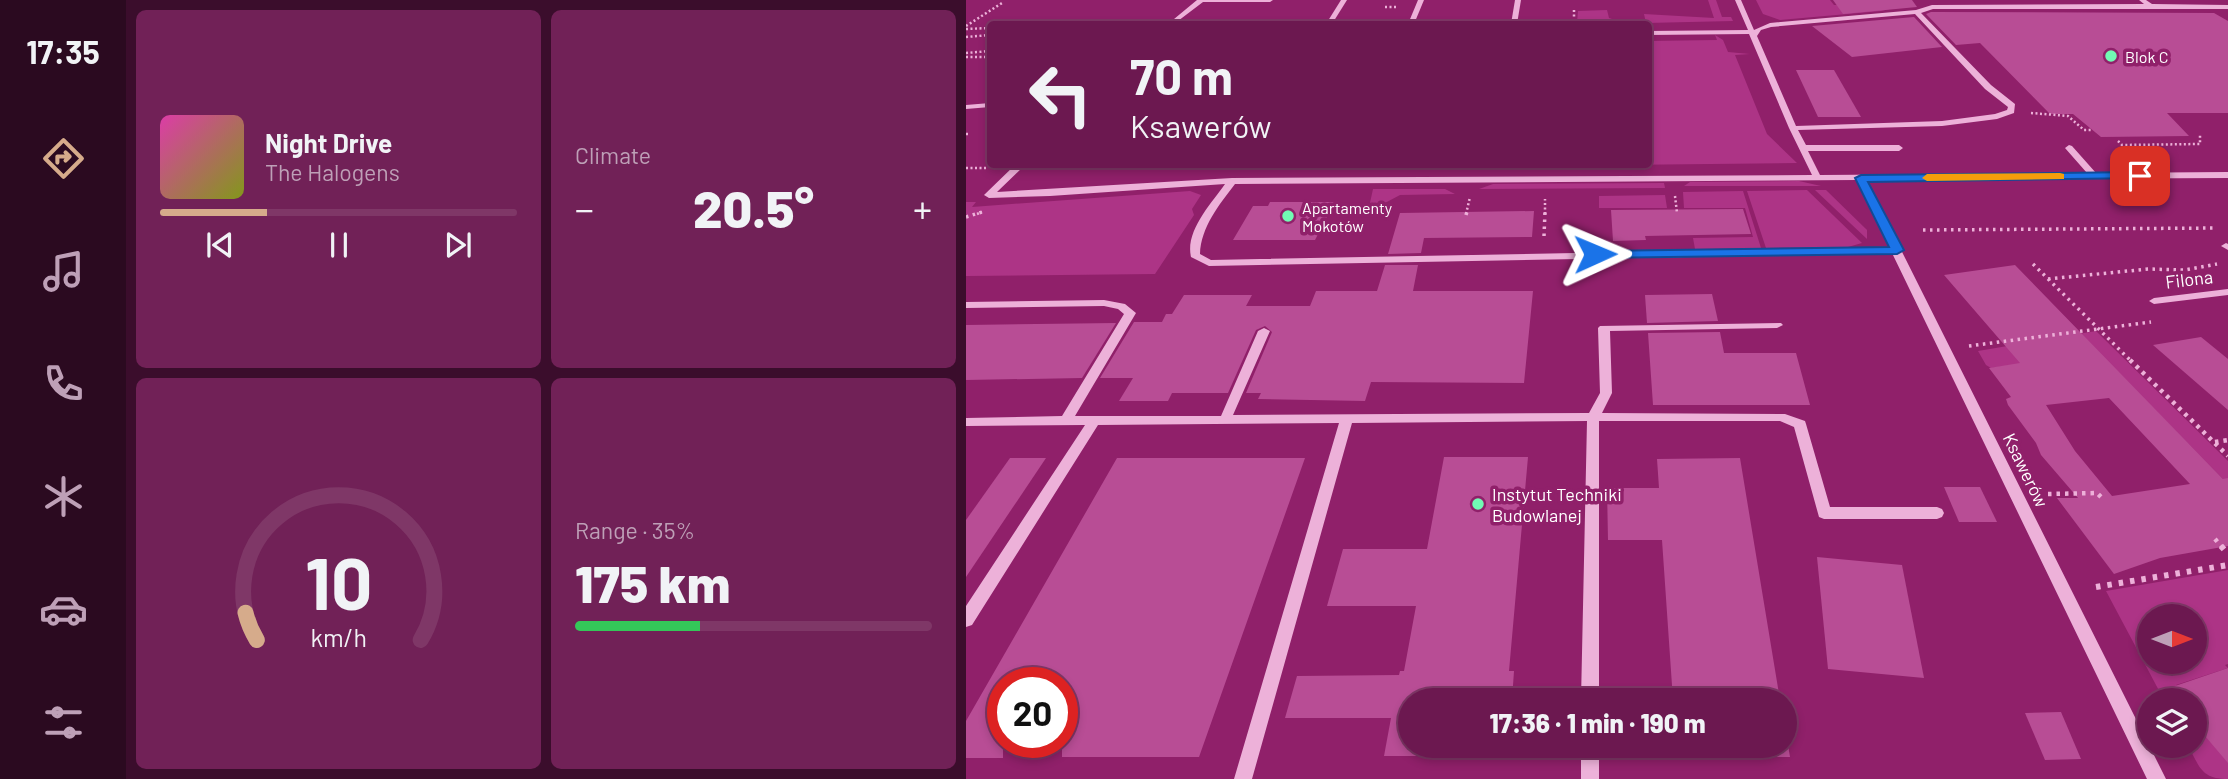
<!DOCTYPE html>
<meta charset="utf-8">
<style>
body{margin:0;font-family:Barlow,sans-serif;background:#712157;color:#f1f3f6;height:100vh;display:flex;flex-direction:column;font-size:26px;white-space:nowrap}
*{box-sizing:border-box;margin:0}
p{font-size:23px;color:#bea0b7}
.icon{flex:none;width:38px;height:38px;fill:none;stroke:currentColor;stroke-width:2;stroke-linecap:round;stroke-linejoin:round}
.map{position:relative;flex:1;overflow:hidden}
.side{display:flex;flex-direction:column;gap:10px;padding:10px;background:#3b0d2c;width:840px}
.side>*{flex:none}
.banner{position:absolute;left:21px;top:21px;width:665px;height:147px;border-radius:7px;box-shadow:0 4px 10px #0003,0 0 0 2px #7f3767;background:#6c1850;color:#f1f3f6;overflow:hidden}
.needle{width:46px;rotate:90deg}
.tools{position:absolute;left:1171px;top:604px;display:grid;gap:14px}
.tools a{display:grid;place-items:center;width:70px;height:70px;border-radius:50%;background:#6c1850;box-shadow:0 4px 10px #0003,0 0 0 2px #7f3767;font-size:35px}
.speed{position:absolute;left:21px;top:667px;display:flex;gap:14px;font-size:35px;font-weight:700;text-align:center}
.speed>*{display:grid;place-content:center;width:91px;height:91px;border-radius:50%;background:#6c1850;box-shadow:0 4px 10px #0003,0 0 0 2px #7f3767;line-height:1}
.speed .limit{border:10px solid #d22;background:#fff;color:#111}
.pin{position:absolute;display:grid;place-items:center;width:60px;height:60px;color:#fff;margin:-30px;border-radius:14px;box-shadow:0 4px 10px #0006}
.me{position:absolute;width:77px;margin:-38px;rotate:89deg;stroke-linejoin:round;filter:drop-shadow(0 0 5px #0008)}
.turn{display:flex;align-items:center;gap:24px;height:147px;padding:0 28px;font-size:32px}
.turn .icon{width:91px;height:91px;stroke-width:2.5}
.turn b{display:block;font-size:49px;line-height:60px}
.big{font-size:52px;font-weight:800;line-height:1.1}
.side .widget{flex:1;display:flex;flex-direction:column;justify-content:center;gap:10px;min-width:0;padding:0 24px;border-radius:10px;background:#712157}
.side .dial{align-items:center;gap:0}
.dial svg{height:182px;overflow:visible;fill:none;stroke:#7f3767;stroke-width:7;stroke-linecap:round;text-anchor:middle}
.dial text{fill:#f1f3f6;stroke:none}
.song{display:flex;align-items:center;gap:21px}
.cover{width:84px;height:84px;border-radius:10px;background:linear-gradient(135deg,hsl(320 70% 55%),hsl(70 70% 35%))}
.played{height:7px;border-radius:4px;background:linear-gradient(90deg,#d6ab8b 30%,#7f3767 30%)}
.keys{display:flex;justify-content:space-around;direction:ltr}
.heat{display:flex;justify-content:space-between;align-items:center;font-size:38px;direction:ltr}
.charge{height:10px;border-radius:5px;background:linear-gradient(90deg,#34c759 35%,#7f3767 0)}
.side .tiles{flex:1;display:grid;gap:10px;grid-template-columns:repeat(2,1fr)}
.trip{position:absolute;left:432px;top:688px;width:399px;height:70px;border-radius:35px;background:#6c1850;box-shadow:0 4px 10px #0003,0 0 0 2px #7f3767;font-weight:800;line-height:70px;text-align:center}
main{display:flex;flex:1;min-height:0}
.tab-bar{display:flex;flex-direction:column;width:126px;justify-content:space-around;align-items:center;background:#2b0a20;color:#bea0b7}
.tab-bar .icon{width:49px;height:49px}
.tab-bar .current{color:#d6ab8b}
.tab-bar b{font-size:32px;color:#f1f3f6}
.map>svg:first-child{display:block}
.green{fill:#ad3486;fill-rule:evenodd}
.building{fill:#b84d95;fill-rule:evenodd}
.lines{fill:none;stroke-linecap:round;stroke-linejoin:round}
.path-far3{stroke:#edb1d9;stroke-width:2.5;stroke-dasharray:2 2.5;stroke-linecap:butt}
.path-far2{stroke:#edb1d9;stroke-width:3.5;stroke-dasharray:2.5 4.5;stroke-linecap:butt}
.path-far1{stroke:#edb1d9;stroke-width:4.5;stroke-dasharray:3.5 5;stroke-linecap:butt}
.path{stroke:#edb1d9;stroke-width:6;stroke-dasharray:4.5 7;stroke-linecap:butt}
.minor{fill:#edb1d9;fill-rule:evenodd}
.route{fill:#1a73e8;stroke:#114b97;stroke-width:2}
.slow{fill:#f59e0b}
.poi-dot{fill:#71fab4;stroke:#90206a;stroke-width:2.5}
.labels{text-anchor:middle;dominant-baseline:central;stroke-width:7;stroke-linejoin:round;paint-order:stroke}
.far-poi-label{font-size:16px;fill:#fff;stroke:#90206a;text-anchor:start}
.street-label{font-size:18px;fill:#fff;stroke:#90206a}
.poi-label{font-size:18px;fill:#fff;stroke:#90206a;text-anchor:start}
</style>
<main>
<nav class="tab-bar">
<b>17:35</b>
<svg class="icon current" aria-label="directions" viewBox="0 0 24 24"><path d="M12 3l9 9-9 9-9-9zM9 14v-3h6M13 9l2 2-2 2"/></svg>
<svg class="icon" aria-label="music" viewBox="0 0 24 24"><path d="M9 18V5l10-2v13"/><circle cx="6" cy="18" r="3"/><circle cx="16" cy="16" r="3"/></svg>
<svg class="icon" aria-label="phone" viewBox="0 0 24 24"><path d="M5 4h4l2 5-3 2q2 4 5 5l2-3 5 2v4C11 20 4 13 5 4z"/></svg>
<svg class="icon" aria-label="climate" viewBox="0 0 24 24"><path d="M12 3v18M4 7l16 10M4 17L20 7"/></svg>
<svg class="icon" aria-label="car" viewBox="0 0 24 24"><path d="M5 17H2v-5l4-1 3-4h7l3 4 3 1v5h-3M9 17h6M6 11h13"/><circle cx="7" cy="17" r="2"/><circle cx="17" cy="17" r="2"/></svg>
<svg class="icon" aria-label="filters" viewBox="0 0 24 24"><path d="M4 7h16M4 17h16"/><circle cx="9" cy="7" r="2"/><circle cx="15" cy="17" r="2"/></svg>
</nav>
<section class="side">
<div class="tiles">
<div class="widget">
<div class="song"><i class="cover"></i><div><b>Night Drive</b><p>The Halogens</p></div></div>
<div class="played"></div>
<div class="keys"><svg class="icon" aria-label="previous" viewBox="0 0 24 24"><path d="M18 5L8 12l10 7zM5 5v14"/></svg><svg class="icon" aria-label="pause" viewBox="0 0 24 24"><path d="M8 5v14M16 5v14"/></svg><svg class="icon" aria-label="next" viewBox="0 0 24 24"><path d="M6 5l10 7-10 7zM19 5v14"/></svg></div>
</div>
<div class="widget"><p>Climate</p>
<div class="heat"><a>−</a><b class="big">20.5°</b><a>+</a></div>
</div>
<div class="widget dial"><svg viewBox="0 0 100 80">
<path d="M14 69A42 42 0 1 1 86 69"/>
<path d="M14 69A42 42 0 0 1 9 57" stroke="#d6ab8b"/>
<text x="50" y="56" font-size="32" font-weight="700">10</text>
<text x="50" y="72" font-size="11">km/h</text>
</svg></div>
<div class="widget"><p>Range · 35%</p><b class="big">175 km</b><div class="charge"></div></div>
</div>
</section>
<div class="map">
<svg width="1262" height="779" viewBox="0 0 1262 779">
<rect width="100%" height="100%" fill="#90206a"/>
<!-- green -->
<g class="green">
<polygon points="742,0 750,0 756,17 765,17 767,21 680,23 678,14 748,18"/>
<polygon points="790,0 864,0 868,5 941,5 915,11 814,20 797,14"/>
<polygon points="641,10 643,18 655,22 611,23 612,11"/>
<polygon points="749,35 757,40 762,52 784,54 769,55 801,134 831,163 554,166 682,164 683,41 751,40"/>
<polygon points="833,181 855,186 718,186 724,182"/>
<polygon points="698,183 699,188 513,189 527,184"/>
<polygon points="407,189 479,189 489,194 434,195 402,212"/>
<polygon points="841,190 896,243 882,247 800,248 781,191"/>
<polygon points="849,190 860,190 901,230 901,239"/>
<polygon points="224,191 235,195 226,209 228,215 189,274 0,276 0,202 10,202 6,207"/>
<polygon points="777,191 795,248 729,249 727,238 787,237 779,208 718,208 717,192"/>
<polygon points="699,195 701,208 633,208 633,196"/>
<polygon points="1130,331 1262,461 1262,484 1133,353 1025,368 1020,365 1012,351"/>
<path d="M1262,570v94l-3,1 3,3 -52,17 12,15h-24l-58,-109zM1183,616h45v46h-45z"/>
<path d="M1229,723l33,38v18c-27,0 -28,-12 -40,-33h6z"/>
</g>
<!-- building -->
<g class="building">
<polygon points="867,0 946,0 951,7 877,14"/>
<polygon points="965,12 1248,13 1262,21 1262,113 1201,113 1223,136 1135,137 1107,114 1084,114 1014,43 990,45 960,14"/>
<polygon points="948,17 976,47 886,57 846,26"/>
<polygon points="830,70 868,70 895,117 852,117"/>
<polygon points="304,202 369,202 349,240 267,240 287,206 302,206"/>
<polygon points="777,209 785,234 679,236 680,240 647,241 645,210"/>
<polygon points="568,211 566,237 458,238 455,253 422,254 434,213"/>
<polygon points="419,265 452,265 447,291 567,291 558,383 405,382 399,401 292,399 295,393 280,393 306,332 299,326 290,330 262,393 206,393 202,401 153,401 167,378 134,378 168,322 196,322 200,314 206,314 218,295 286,295 280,306 344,306 350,291 411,291"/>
<path d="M1049,265l208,214 5,-1v68l-68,12 -46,16 -57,-76h21l-37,-43 -5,-12 -28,-38 -2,-6 5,-2 -22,-29 31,-5 -76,-88zM1143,398l81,86 -78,12 -37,-45 -29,-46z"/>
<polygon points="746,294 752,321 681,323 679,295"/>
<polygon points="150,323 116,378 0,380 0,325"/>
<polygon points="754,332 758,353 830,353 844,405 687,405 682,333"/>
<polygon points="1235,337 1262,359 1262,410 1187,345"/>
<polygon points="478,457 562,457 543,671 548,671 546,700 444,700 444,746 542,746 542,756 418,756 425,718 319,718 331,676 433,675 434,671 438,671 450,606 361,606 377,549 461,549"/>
<polygon points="44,458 80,458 0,577 0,520"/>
<polygon points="151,458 339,458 233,757 96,757 96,682 37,682 37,758 0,758 0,721"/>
<polygon points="774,458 814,700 707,700 696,540 642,540 641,488 693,488 691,459"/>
<polygon points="978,487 1014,487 1031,522 993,522"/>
<polygon points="851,557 936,565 958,678 862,669"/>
<polygon points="1262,668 1262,763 1228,723 1228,700 1222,700 1209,686"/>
<polygon points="1095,712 1115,759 1079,760 1059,713"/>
<polygon points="819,727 824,757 711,758 711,746 819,746"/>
</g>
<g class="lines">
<!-- path-far3 -->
<g class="path-far3">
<polyline points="419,7 431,7"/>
<polyline points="608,10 608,24"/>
<polyline points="648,24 670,24"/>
<polyline points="0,26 36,3"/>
<polyline points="0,29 24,28"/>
<polyline points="0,37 24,35"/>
<polyline points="0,53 24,51"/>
<polyline points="0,57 24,57"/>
<polyline points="1065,113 1102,116 1118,130 1125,130"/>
<polyline points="0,134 4,134"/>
<polyline points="1152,141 1156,145 1234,144 1234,135"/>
<polyline points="0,168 21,168"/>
<polyline points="709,196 711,213"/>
<polyline points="11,214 16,212"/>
<polyline points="500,214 504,197"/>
<polyline points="579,214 579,199"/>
</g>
<!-- path-far2 -->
<g class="path-far2">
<polyline points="500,215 501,212"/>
<polyline points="0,217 16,212"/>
<polyline points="957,230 1251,228"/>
<polyline points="578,236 579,212"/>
<polyline points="1067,264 1166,362"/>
<polyline points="1082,279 1182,269 1219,270 1251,264"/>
<polyline points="1003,346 1185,322"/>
</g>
<!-- path-far1 -->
<g class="path-far1">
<polyline points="1164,360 1262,456"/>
<polyline points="1249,442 1262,440"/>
<polyline points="1082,494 1131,493 1135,497"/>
<polyline points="1249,539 1256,547"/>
</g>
<!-- path -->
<g class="path">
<polyline points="1255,546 1262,554"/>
<polyline points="1130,587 1262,565"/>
</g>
<!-- minor -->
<g class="minor">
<polygon points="231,0 307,0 304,2 237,2 208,24 202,24"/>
<polygon points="375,0 381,0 366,24 360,24"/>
<polygon points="452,0 458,0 448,24 442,24"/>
<polygon points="549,0 555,0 551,24 545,24"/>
<path d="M769,0h6l13,30 16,-7 146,-13 16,-5 212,-1 -5,-4h7l6,4 76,1v4h-295l-12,4 70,72 24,19 -1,9 -17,6 -55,7 -144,4 8,15h93l4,3 -4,3h-91l12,24 267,-2 -22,-25 4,-3 3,1 24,27 132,-1v6l-362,2 300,599h-19l-255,-526 -683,13 -18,-9c-6,-26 20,-53 34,-73l-175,12 -61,2 -5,-3 32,-31h10l-29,28 235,-14 580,-3 -23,-47 -40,-94 -101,1v-4l100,-1zM949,14l70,75 23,18 -1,3 -12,4 -53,7 -146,5 -39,-90 4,-6 10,-3zM891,180l33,67 -679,13 -11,-6c1,-27 19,-49 35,-70z"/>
<polygon points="24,103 24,107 0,109 0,105"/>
<polygon points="1260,243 1262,244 1262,250 1255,246"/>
<polygon points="1262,289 1262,295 1188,304 1183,301 1188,298"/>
<polygon points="138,300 159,304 170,313 109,416 255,416 292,331 298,328 304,331 267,415 623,413 634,393 632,328 634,326 815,323 817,325 811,328 644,331 646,393 636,413 819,414 839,421 840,424 864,507 971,507 976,509 978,513 976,517 971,519 858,519 853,517 828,427 814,421 633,421 633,700 615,700 621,421 386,423 286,779 268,779 373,423 132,425 6,625 0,627 0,606 119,425 0,426 0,418 96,416 158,314 152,309 138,306 0,308 0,302"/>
<rect x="615" y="746" width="18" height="33"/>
</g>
</g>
<!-- route -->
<polygon class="route" points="1174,172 1179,176 1178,178 902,182 938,250 931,254 629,258 622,254 629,251 923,247 889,178 895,175"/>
<!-- slow -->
<polygon class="slow" points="1094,173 1098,174 1098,179 961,181 956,178 961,174"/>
<!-- markers -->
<g class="poi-dot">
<circle cx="1145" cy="56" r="7"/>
<circle cx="322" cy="216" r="7"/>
<circle cx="512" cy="504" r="7"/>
</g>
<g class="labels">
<!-- far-poi labels -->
<g class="far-poi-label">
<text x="1159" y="56">Blok C</text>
<text x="336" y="207">Apartamenty<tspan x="336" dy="18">Mokotów</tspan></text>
</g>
<!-- street labels -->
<g class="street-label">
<text transform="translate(1223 279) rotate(-7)">Filona</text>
<text transform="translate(1060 470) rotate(64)">Ksawerów</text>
</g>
<!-- poi labels -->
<g class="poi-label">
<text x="526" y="494">Instytut Techniki<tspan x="526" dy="21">Budowlanej</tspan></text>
</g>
</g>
</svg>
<div class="tools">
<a><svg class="needle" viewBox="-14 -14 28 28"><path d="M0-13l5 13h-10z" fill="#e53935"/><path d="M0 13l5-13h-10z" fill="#bea0b7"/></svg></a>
<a><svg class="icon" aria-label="layers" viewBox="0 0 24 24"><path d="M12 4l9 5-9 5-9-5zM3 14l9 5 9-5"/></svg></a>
</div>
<div class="speed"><div class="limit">20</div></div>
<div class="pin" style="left:1174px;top:176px;background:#d93025"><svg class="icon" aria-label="arrive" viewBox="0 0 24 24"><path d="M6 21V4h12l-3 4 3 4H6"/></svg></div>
<svg class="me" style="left:629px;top:254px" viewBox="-20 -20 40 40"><path d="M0-17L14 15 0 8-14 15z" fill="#1a73e8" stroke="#fff" stroke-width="4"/></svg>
<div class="trip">17:36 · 1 min · 190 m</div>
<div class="banner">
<div class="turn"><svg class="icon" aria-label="left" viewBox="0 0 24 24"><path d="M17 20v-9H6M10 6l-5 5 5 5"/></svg><div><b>70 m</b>Ksawerów</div></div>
</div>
</div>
</main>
